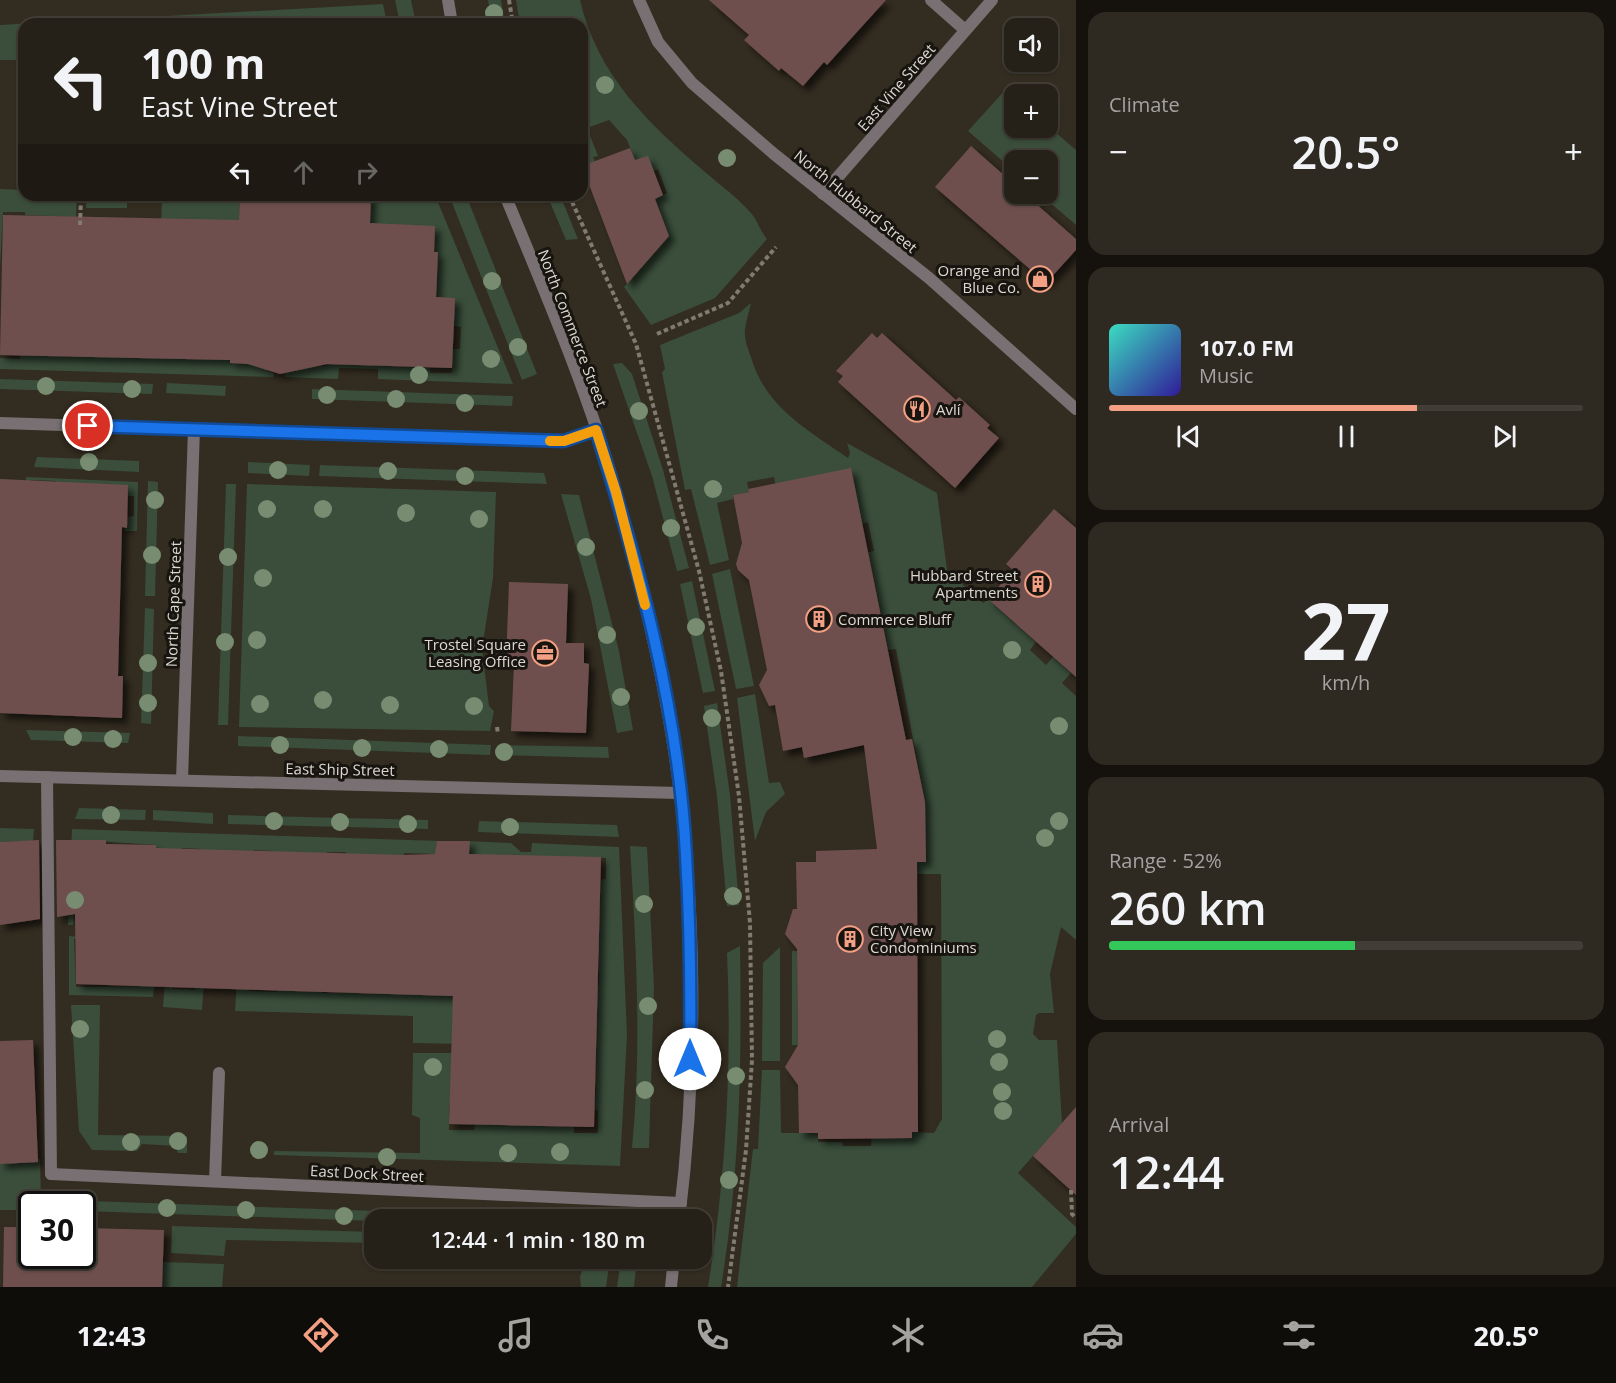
<!DOCTYPE html>
<meta charset="utf-8">
<style>
body{margin:0;font-family:"Open Sans",sans-serif;background:#2e2921;color:#f1f3f6;height:100vh;display:flex;flex-direction:column;font-size:22px;white-space:nowrap}
*{box-sizing:border-box;margin:0}
p{font-size:20px;color:#a4a3a2}
.icon{flex:none;width:33px;height:33px;fill:none;stroke:currentColor;stroke-width:2;stroke-linecap:round;stroke-linejoin:round}
.map{position:relative;flex:1;overflow:hidden}
.details{display:flex;flex-direction:column;gap:12px;padding:12px;background:#15120d;width:540px}
.details>*{flex:none}
.hud{position:absolute;left:18px;top:18px;width:570px;height:183px;border-radius:18px;box-shadow:0 2px 4px #0004,0 0 0 2px #423e37;background:#262118;color:#f1f3f6;overflow:hidden}
.fabs{position:absolute;left:1004px;top:18px;display:grid;gap:12px}
.fabs a{display:grid;place-items:center;width:54px;height:54px;border-radius:12px;background:#262118;box-shadow:0 2px 4px #0004,0 0 0 2px #423e37;font-size:30px}
.speed{position:absolute;left:18px;top:1191px;display:flex;gap:12px;font-size:30px;font-weight:700;text-align:center}
.speed>*{display:grid;place-content:center;width:78px;height:78px;border-radius:50%;background:#262118;box-shadow:0 2px 4px #0004,0 0 0 2px #423e37;line-height:1}
.speed .limit{border:3px solid #111;border-radius:9px;background:#fff;color:#111}
.pin{position:absolute;display:grid;place-items:center;width:51px;height:51px;color:#fff;margin:-26px;border:3px solid #fff;border-radius:50%;box-shadow:0 2px 6px #0007}
.me{position:absolute;width:66px;margin:-33px;rotate:0deg;stroke-linejoin:round;filter:drop-shadow(0 0 4px #0008)}
.turn{display:flex;align-items:center;gap:21px;height:126px;padding:0 24px;font-size:27px}
.turn .icon{width:78px;height:78px;stroke-width:2.5}
.turn b{display:block;font-size:42px;line-height:51px}
.lanes{display:flex;align-items:center;height:57px;padding:0 24px;background:#0003;justify-content:center;gap:30px;direction:ltr}
.lanes .off{opacity:.35}
.big{font-size:45px;font-weight:600;line-height:1.1}
.details .tile{flex:1;display:flex;flex-direction:column;justify-content:center;gap:9px;min-width:0;padding:0 21px;border-radius:18px;background:#2e2921}
.details .dial{align-items:center;gap:0}
.dial b{font-size:78px;line-height:1}
.song{display:flex;align-items:center;gap:18px}
.cover{width:72px;height:72px;border-radius:9px;background:linear-gradient(135deg,hsl(170 70% 55%),hsl(250 70% 35%))}
.played{height:6px;border-radius:3px;background:linear-gradient(90deg,#f39f83 65%,#423e37 65%)}
.keys{display:flex;justify-content:space-around;direction:ltr}
.heat{display:flex;justify-content:space-between;align-items:center;font-size:33px;direction:ltr}
.charge{height:9px;border-radius:4px;background:linear-gradient(90deg,#34c759 52%,#423e37 0)}
.trip{position:absolute;left:364px;top:1209px;width:348px;height:60px;border-radius:18px;background:#262118;box-shadow:0 2px 4px #0004,0 0 0 2px #423e37;font-weight:600;line-height:60px;text-align:center}
.tabs{display:flex;height:96px;justify-content:space-around;align-items:center;background:#0f0d0a;color:#a4a3a2}
.tabs .icon{width:42px;height:42px}
.tabs .current{color:#f39f83}
.tabs b{font-size:27px;color:#f1f3f6}
main{display:flex;flex:1;min-height:0}
.map>svg:first-child{display:block}
.green{fill:#3a4e3b}
.building{fill:#6e504d;filter:url(#shadow)}
.lines{fill:none;stroke-linecap:round;stroke-linejoin:round}
.path{stroke:#807a70;stroke-width:4;stroke-dasharray:4.5 3;stroke-linecap:butt}
.service{stroke:#787072;stroke-width:12}
.minor{stroke:#787072;stroke-width:12}
.tree{fill:#778c70}
.route-casing{stroke:#114b97;stroke-width:15}
.route{stroke:#1a73e8;stroke-width:10}
.slow{stroke:#f59e0b;stroke-width:10}
.labels{text-anchor:middle;dominant-baseline:central;stroke-width:6;stroke-linejoin:round;paint-order:stroke}
.street-label{font-size:15px;fill:#ddd9d1;stroke:#181510}
.poi-label{font-size:15px;fill:#ddd9d1;stroke:#181510;text-anchor:end}
</style>
<main>
<div class="map">
<svg width="1076" height="1287" viewBox="0 0 1076 1287">
<defs>
<filter id="shadow"><feDropShadow dx="5.5" dy="5.5" stdDeviation="3" flood-color="#0009"/></filter>
</defs>
<rect width="100%" height="100%" fill="#332c20"/>
<!-- green -->
<g class="green">
<polygon points="395,0 411,0 416,24 400,24"/>
<polygon points="488,0 501,0 505,24 492,24"/>
<path d="M516,0h64c17,75 69,124 125,172 15,13 32,25 45,40 7,7 10,19 17,27l-52,59 -64,27 -27,-38 45,-51 -14,-37 12,-6 -9,-24 -4,2 -19,-11 -8,-20 -18,-20 -22,8 11,28 -5,1 2,5 -13,4v-142h-62z"/>
<polygon points="383,4 387,24 382,24 380,19 372,17 318,17 318,24 162,24 166,16"/>
<polygon points="101,19 110,24 24,24 24,60 0,60 0,25"/>
<polygon points="1006,89 1014,97 1014,128 1047,128 1047,125 1076,150 1076,225 1040,194 1047,194 1047,160 1014,160 1014,171 968,131"/>
<polygon points="0,189 24,190 24,195 77,195 76,217 25,215 25,212 3,212 0,268"/>
<polygon points="87,195 127,195 127,208 86,208"/>
<path d="M162,195h78l-1,35c-27,-7 -53,-18 -78,-2z"/>
<polygon points="371,195 435,195 513,384 378,379 378,369 339,368 338,379 285,377 285,373 296,371 296,365 326,366 327,357 379,366 430,368 430,373 452,373 453,349 460,349 461,327 454,326 428,297 437,275 438,252 430,252 434,248 435,226 360,226 361,216 370,215"/>
<polygon points="449,195 466,195 537,374 522,380"/>
<polygon points="547,195 560,195 578,239 566,240"/>
<path d="M751,303c-2,9 -5,18 -6,27 -1,9 3,19 6,27 14,50 57,73 97,101l2,-5 -3,-10 90,50 10,77 36,33 5,-4 48,43 -6,8 16,15 7,-8 18,16 -9,10 14,13v244l-15,-13 -11,47 4,39h-15l-3,2 -3,19 6,6h18l5,83 -44,50 58,54v7l-44,53h-295l16,-138h5l4,-79h18l1,63h37v9h24l1,4h28l1,-13 16,5h24v-6l22,1 8,-14 -1,-245h-24v-12h9l-1,-60 -29,-153 -8,1 -20,-98 6,-1 -6,-29 -6,2 -10,-52 -76,15 -2,-10 -27,5 2,10 -16,3v4l-16,4 12,57 -19,5 -19,-76 -6,1 -23,-118 3,-3 -5,-24 79,-32z"/>
<polygon points="73,349 230,354 230,363 268,365 267,371 274,373 273,377 0,369 0,358 20,359 20,355 72,357"/>
<polygon points="622,363 632,374 663,470 689,568 677,571 652,476 613,364"/>
<polygon points="0,379 153,384 152,394 0,389"/>
<polygon points="167,383 226,386 225,396 166,393"/>
<polygon points="312,389 513,396 512,406 312,399"/>
<polygon points="37,457 139,461 139,472 34,467"/>
<polygon points="248,462 310,465 309,476 248,473"/>
<polygon points="320,465 544,473 547,484 319,476"/>
<polygon points="26,477 138,482 137,531 124,531 128,517 134,516 134,496 128,496 128,485 57,487 56,481 32,480 26,483"/>
<polygon points="148,481 158,482 155,596 145,596"/>
<polygon points="226,484 236,484 228,725 218,725"/>
<polygon points="247,484 496,492 493,578 482,649 489,706 494,711 490,731 239,727"/>
<polygon points="561,494 579,495 619,651 633,730 617,733 591,599"/>
<polygon points="730,569 754,686 736,689 712,574"/>
<polygon points="692,581 715,691 703,693 680,584"/>
<polygon points="145,608 154,609 151,724 141,723"/>
<polygon points="755,694 769,783 780,782 785,794 766,812 755,841 737,698"/>
<polygon points="717,703 730,795 739,905 727,906 717,796 704,706"/>
<polygon points="26,730 28,730 130,733 128,743 31,740"/>
<polygon points="238,736 491,745 490,755 238,746"/>
<polygon points="498,745 608,747 609,758 498,755"/>
<polygon points="79,808 146,810 145,820 75,819"/>
<polygon points="153,810 213,813 213,824 153,820"/>
<polygon points="228,815 428,820 428,829 228,824"/>
<polygon points="479,821 617,825 619,837 478,832"/>
<polygon points="0,828 34,829 33,841 0,842"/>
<polygon points="72,829 441,841 440,845 436,845 436,854 404,853 404,861 346,860 346,852 327,852 326,859 273,858 272,851 254,850 253,857 202,856 201,849 182,848 181,856 156,855 156,845 81,840 73,925 68,925"/>
<polygon points="466,841 511,843 521,852 531,852 532,843 619,847 627,1035 620,1166 274,1155 274,1151 420,1153 420,1118 412,1115 413,1053 458,1053 449,1108 449,1130 474,1130 475,1124 574,1127 574,1133 598,1133 598,1110 595,1110 596,1058 588,985 599,985 599,957 591,957 599,932 601,880 606,879 606,858 469,855 470,846"/>
<path d="M630,846l17,1 7,140 -5,161h-17c10,-101 4,-202 -2,-302z"/>
<polygon points="69,936 81,937 74,939 76,987 151,986 155,979 153,997 69,995"/>
<path d="M740,946c2,114 0,228 -19,341h-13c18,-111 24,-222 19,-334z"/>
<polygon points="780,947 780,1061 762,1061 763,963"/>
<polygon points="792,951 797,951 798,1045 792,1045"/>
<polygon points="165,979 172,980 172,989 195,990 195,980 204,980 202,1010 163,1007"/>
<path d="M237,981h11l1,10 28,1 1,-10 44,1 1,10h27v-9c42,8 63,17 103,2l12,58 -52,-1v-27l-178,-5z"/>
<polygon points="71,1005 100,1005 98,1135 187,1136 187,1153 178,1153 176,1146 142,1144 137,1151 92,1150 79,1131"/>
<polygon points="40,1159 41,1199 54,1200 54,1204 32,1204 31,1210 0,1210 0,1164"/>
<polygon points="62,1200 609,1219 375,1221 83,1211 82,1204 62,1204"/>
<polygon points="172,1226 375,1232 375,1243 226,1240 224,1256 171,1253"/>
<polygon points="585,1259 610,1259 606,1287 581,1287 580,1277"/>
<polygon points="621,1259 637,1259 634,1287 617,1287"/>
<polygon points="163,1262 224,1264 222,1287 162,1287"/>
</g>
<!-- building -->
<g class="building">
<polygon points="709,0 886,0 827,65 824,62 803,86 781,68 779,71 744,40 749,35"/>
<polygon points="971,146 1014,184 1014,194 1025,194 1076,239 1076,250 1046,283 935,187"/>
<polygon points="630,148 635,160 648,156 663,195 655,199 669,236 627,284 582,166"/>
<polygon points="240,195 371,195 370,223 435,226 434,252 438,252 436,297 455,298 452,368 327,364 280,374 248,364 230,363 230,360 0,355 3,215 239,220"/>
<polygon points="872,333 877,338 882,333 956,400 959,397 990,425 987,428 999,438 955,488 838,382 843,376 836,371"/>
<polygon points="851,468 906,740 912,739 925,802 926,862 917,862 918,1132 912,1132 912,1138 818,1139 818,1133 799,1133 798,1085 785,1067 798,1045 797,949 785,934 793,909 797,909 796,862 816,862 816,851 877,849 864,745 804,758 802,747 783,751 775,705 769,706 759,685 767,670 749,580 738,570 736,564 742,543 733,495 749,492 748,489"/>
<polygon points="0,479 128,485 127,528 122,527 118,676 123,676 122,718 0,713"/>
<polygon points="1054,509 1076,528 1076,677 988,599 1013,570 1006,564"/>
<polygon points="509,582 568,584 566,643 584,643 584,663 589,664 586,733 511,731 514,664 506,663"/>
<polygon points="39,840 40,919 0,925 0,842"/>
<polygon points="56,840 106,840 106,844 156,845 156,848 404,855 435,854 437,841 470,841 469,854 601,857 594,1127 449,1124 453,996 76,984 75,914 57,917"/>
<polygon points="33,1040 38,1162 0,1164 0,1041"/>
<polygon points="1076,1107 1076,1195 1033,1156"/>
<polygon points="4,1227 32,1227 32,1256 82,1256 82,1228 164,1230 162,1287 3,1287"/>
</g>
<g class="lines">
<!-- path -->
<g class="path">
<polyline points="509,0 513,24"/>
<polyline points="569,195 636,344 699,571 721,671 739,796 750,923 752,1060 746,1150 728,1287"/>
<polyline points="80,225 81,198"/>
<polyline points="657,334 728,303 776,247"/>
<polyline points="497,727 498,734"/>
<polyline points="1071,1190 1072,1214 1076,1218"/>
</g>
<!-- service -->
<g class="service">
<polyline points="931,0 965,30"/>
<polyline points="47,777 51,1174"/>
<polyline points="215,1181 219,1073"/>
</g>
<!-- minor -->
<g class="minor">
<polyline points="448,0 452,24"/>
<polyline points="639,0 658,42 692,83 774,154 929,278 1076,409"/>
<polyline points="823,194 992,0"/>
<path d="M505,195c40,97 83,196 111,297 23,86 45,171 58,258 23,152 24,317 5,470"/>
<polyline points="0,423 564,441 596,430"/>
<polyline points="0,776 680,793"/>
<polyline points="182,780 194,429"/>
<polyline points="51,1174 681,1203"/>
<polyline points="671,1287 674,1258"/>
</g>
</g>
<!-- trees -->
<g class="tree">
<circle cx="494" cy="13" r="9"/>
<circle cx="605" cy="85" r="9"/>
<circle cx="727" cy="158" r="9"/>
<circle cx="492" cy="281" r="9"/>
<circle cx="518" cy="347" r="9"/>
<circle cx="491" cy="359" r="9"/>
<circle cx="419" cy="375" r="9"/>
<circle cx="46" cy="386" r="9"/>
<circle cx="132" cy="389" r="9"/>
<circle cx="327" cy="395" r="9"/>
<circle cx="396" cy="399" r="9"/>
<circle cx="465" cy="403" r="9"/>
<circle cx="639" cy="411" r="9"/>
<circle cx="89" cy="462" r="9"/>
<circle cx="278" cy="470" r="9"/>
<circle cx="388" cy="471" r="9"/>
<circle cx="465" cy="476" r="9"/>
<circle cx="713" cy="489" r="9"/>
<circle cx="155" cy="500" r="9"/>
<circle cx="267" cy="509" r="9"/>
<circle cx="323" cy="509" r="9"/>
<circle cx="406" cy="513" r="9"/>
<circle cx="479" cy="519" r="9"/>
<circle cx="671" cy="528" r="9"/>
<circle cx="586" cy="547" r="9"/>
<circle cx="152" cy="555" r="9"/>
<circle cx="228" cy="557" r="9"/>
<circle cx="263" cy="578" r="9"/>
<circle cx="696" cy="627" r="9"/>
<circle cx="607" cy="635" r="9"/>
<circle cx="257" cy="640" r="9"/>
<circle cx="225" cy="642" r="9"/>
<circle cx="1012" cy="650" r="9"/>
<circle cx="148" cy="663" r="9"/>
<circle cx="621" cy="697" r="9"/>
<circle cx="323" cy="700" r="9"/>
<circle cx="148" cy="703" r="9"/>
<circle cx="260" cy="704" r="9"/>
<circle cx="390" cy="705" r="9"/>
<circle cx="474" cy="706" r="9"/>
<circle cx="712" cy="718" r="9"/>
<circle cx="1059" cy="726" r="9"/>
<circle cx="73" cy="737" r="9"/>
<circle cx="113" cy="739" r="9"/>
<circle cx="280" cy="745" r="9"/>
<circle cx="362" cy="748" r="9"/>
<circle cx="439" cy="749" r="9"/>
<circle cx="504" cy="752" r="9"/>
<circle cx="111" cy="815" r="9"/>
<circle cx="274" cy="821" r="9"/>
<circle cx="1059" cy="821" r="9"/>
<circle cx="340" cy="822" r="9"/>
<circle cx="408" cy="824" r="9"/>
<circle cx="510" cy="827" r="9"/>
<circle cx="1045" cy="838" r="9"/>
<circle cx="733" cy="896" r="9"/>
<circle cx="75" cy="900" r="9"/>
<circle cx="644" cy="904" r="9"/>
<circle cx="648" cy="1006" r="9"/>
<circle cx="80" cy="1029" r="9"/>
<circle cx="997" cy="1039" r="9"/>
<circle cx="999" cy="1062" r="9"/>
<circle cx="433" cy="1067" r="9"/>
<circle cx="736" cy="1076" r="9"/>
<circle cx="645" cy="1090" r="9"/>
<circle cx="1002" cy="1092" r="9"/>
<circle cx="1003" cy="1111" r="9"/>
<circle cx="178" cy="1141" r="9"/>
<circle cx="131" cy="1142" r="9"/>
<circle cx="259" cy="1150" r="9"/>
<circle cx="560" cy="1152" r="9"/>
<circle cx="508" cy="1153" r="9"/>
<circle cx="387" cy="1157" r="9"/>
<circle cx="729" cy="1180" r="9"/>
<circle cx="167" cy="1208" r="9"/>
<circle cx="246" cy="1210" r="9"/>
<circle cx="344" cy="1216" r="9"/>
</g>
<g class="lines">
<!-- route casing -->
<g class="route-casing">
<path id="route" d="M88,426l476,15 32,-11c43,137 83,281 90,425 4,68 5,136 4,204"/>
</g>
<!-- route -->
<use href="#route" class="route"/>
<!-- slow -->
<polyline class="slow" points="550,441 564,441 596,430 616,492 645,605"/>
</g>
<!-- icons -->
<defs>
<g id="shop-ring" transform="scale(1.35)"><circle r="9.5" fill="#181510" stroke="#f39f83" stroke-width="1.5"/><path d="M-5-2.5h2.3a2.7 3.5 0 0 1 5.4 0H5L5.5 6h-11ZM-1.5-2.5h3a1.5 2.3 0 0 0-3 0Z" fill="#f39f83"/></g>
<g id="restaurant-ring" transform="scale(1.35)"><circle r="9.5" fill="#181510" stroke="#f39f83" stroke-width="1.5"/><path d="M-5-6h1v4h1v-4h1v4h1v-4h1v5L-1.5 .5V6h-2V.5L-5-1ZM5-6V6H3V1.5H1.5Q1.5-4 5-6Z" fill="#f39f83"/></g>
<g id="building-ring" transform="scale(1.35)"><circle r="9.5" fill="#181510" stroke="#f39f83" stroke-width="1.5"/><path d="M-4-6H4V6H1V3H-1V6H-4ZM-2.5-4.3h1.7v1.8h-1.7ZM.8-4.3h1.7v1.8H.8ZM-2.5-1h1.7V.8h-1.7ZM.8-1h1.7V.8H.8Z" fill="#f39f83"/></g>
<g id="office-ring" transform="scale(1.35)"><circle r="9.5" fill="#181510" stroke="#f39f83" stroke-width="1.5"/><path d="M-6-3h4V-5.5h4V-3h4V5H-6ZM-1-4.5V-3h2v-1.5ZM-6 0V1H6V0Z" fill="#f39f83"/></g>
</defs>
<g fill-rule="evenodd">
<use href="#shop-ring" x="1040" y="279"/>
<use href="#restaurant-ring" x="917" y="409"/>
<use href="#building-ring" x="1038" y="584"/>
<use href="#building-ring" x="819" y="619"/>
<use href="#office-ring" x="545" y="653"/>
<use href="#building-ring" x="850" y="939"/>
</g>
<g class="labels">
<!-- street labels -->
<g class="street-label">
<text transform="translate(896 87) rotate(-49)">East Vine Street</text>
<text transform="translate(856 201) rotate(39)">North Hubbard Street</text>
<text transform="translate(573 328) rotate(69)">North Commerce Street</text>
<text transform="translate(173 604) rotate(-88)">North Cape Street</text>
<text transform="translate(340 769) rotate(1)">East Ship Street</text>
<text transform="translate(367 1173) rotate(3)">East Dock Street</text>
</g>
<!-- poi labels -->
<g class="poi-label">
<text x="1020" y="270">Orange and<tspan x="1020" dy="17">Blue Co.</tspan></text>
<text x="936" y="409" text-anchor="start">Avlí</text>
<text x="1018" y="575">Hubbard Street<tspan x="1018" dy="17">Apartments</tspan></text>
<text x="838" y="619" text-anchor="start">Commerce Bluff</text>
<text x="526" y="644">Trostel Square<tspan x="526" dy="17">Leasing Office</tspan></text>
<text x="870" y="930" text-anchor="start">City View<tspan x="870" dy="17">Condominiums</tspan></text>
</g>
</g>
</svg>
<div class="fabs">
<a><svg class="icon" aria-label="sound" viewBox="0 0 24 24"><path d="M4 9h4l5-4v14l-5-4H4zM17 9q2 3 0 6"/></svg></a>
<a>+</a>
<a>−</a>
</div>
<div class="speed"><div class="limit">30</div></div>
<div class="pin" style="left:88px;top:426px;background:#d93025"><svg class="icon" aria-label="arrive" viewBox="0 0 24 24"><path d="M6 21V4h12l-3 4 3 4H6"/></svg></div>
<svg class="me" style="left:690px;top:1059px" viewBox="-20 -20 40 40"><circle r="19" fill="#fff"/><path d="M0-13L10 11 0 6-10 11z" fill="#1a73e8"/></svg>
<div class="trip">12:44 · 1 min · 180 m</div>
<div class="hud">
<div class="turn"><svg class="icon" aria-label="left" viewBox="0 0 24 24"><path d="M17 20v-9H6M10 6l-5 5 5 5"/></svg><div><b>100 m</b>East Vine Street</div></div>
<div class="lanes"><svg class="icon" aria-label="left" viewBox="0 0 24 24"><path d="M17 20v-9H6M10 6l-5 5 5 5"/></svg><svg class="icon off" aria-label="ahead" viewBox="0 0 24 24"><path d="M12 20V5M6 11l6-6 6 6"/></svg><svg class="icon off" aria-label="right" viewBox="0 0 24 24"><path d="M7 20v-9h11M14 6l5 5-5 5"/></svg></div>
</div>
</div>
<section class="details">
<div class="tile"><p>Climate</p>
<div class="heat"><a>−</a><b class="big">20.5°</b><a>+</a></div>
</div>
<div class="tile">
<div class="song"><i class="cover"></i><div><b>107.0 FM</b><p>Music</p></div></div>
<div class="played"></div>
<div class="keys"><svg class="icon" aria-label="previous" viewBox="0 0 24 24"><path d="M18 5L8 12l10 7zM5 5v14"/></svg><svg class="icon" aria-label="pause" viewBox="0 0 24 24"><path d="M8 5v14M16 5v14"/></svg><svg class="icon" aria-label="next" viewBox="0 0 24 24"><path d="M6 5l10 7-10 7zM19 5v14"/></svg></div>
</div>
<div class="tile dial"><b>27</b><p>km/h</p></div>
<div class="tile"><p>Range · 52%</p><b class="big">260 km</b><div class="charge"></div></div>
<div class="tile"><p>Arrival</p><b class="big">12:44</b></div>
</section>
</main>
<nav class="tabs">
<b>12:43</b>
<svg class="icon current" aria-label="directions" viewBox="0 0 24 24"><path d="M12 3l9 9-9 9-9-9zM9 14v-3h6M13 9l2 2-2 2"/></svg>
<svg class="icon" aria-label="music" viewBox="0 0 24 24"><path d="M9 18V5l10-2v13"/><circle cx="6" cy="18" r="3"/><circle cx="16" cy="16" r="3"/></svg>
<svg class="icon" aria-label="phone" viewBox="0 0 24 24"><path d="M5 4h4l2 5-3 2q2 4 5 5l2-3 5 2v4C11 20 4 13 5 4z"/></svg>
<svg class="icon" aria-label="climate" viewBox="0 0 24 24"><path d="M12 3v18M4 7l16 10M4 17L20 7"/></svg>
<svg class="icon" aria-label="car" viewBox="0 0 24 24"><path d="M5 17H2v-5l4-1 3-4h7l3 4 3 1v5h-3M9 17h6M6 11h13"/><circle cx="7" cy="17" r="2"/><circle cx="17" cy="17" r="2"/></svg>
<svg class="icon" aria-label="filters" viewBox="0 0 24 24"><path d="M4 7h16M4 17h16"/><circle cx="9" cy="7" r="2"/><circle cx="15" cy="17" r="2"/></svg>
<b>20.5°</b>
</nav>
